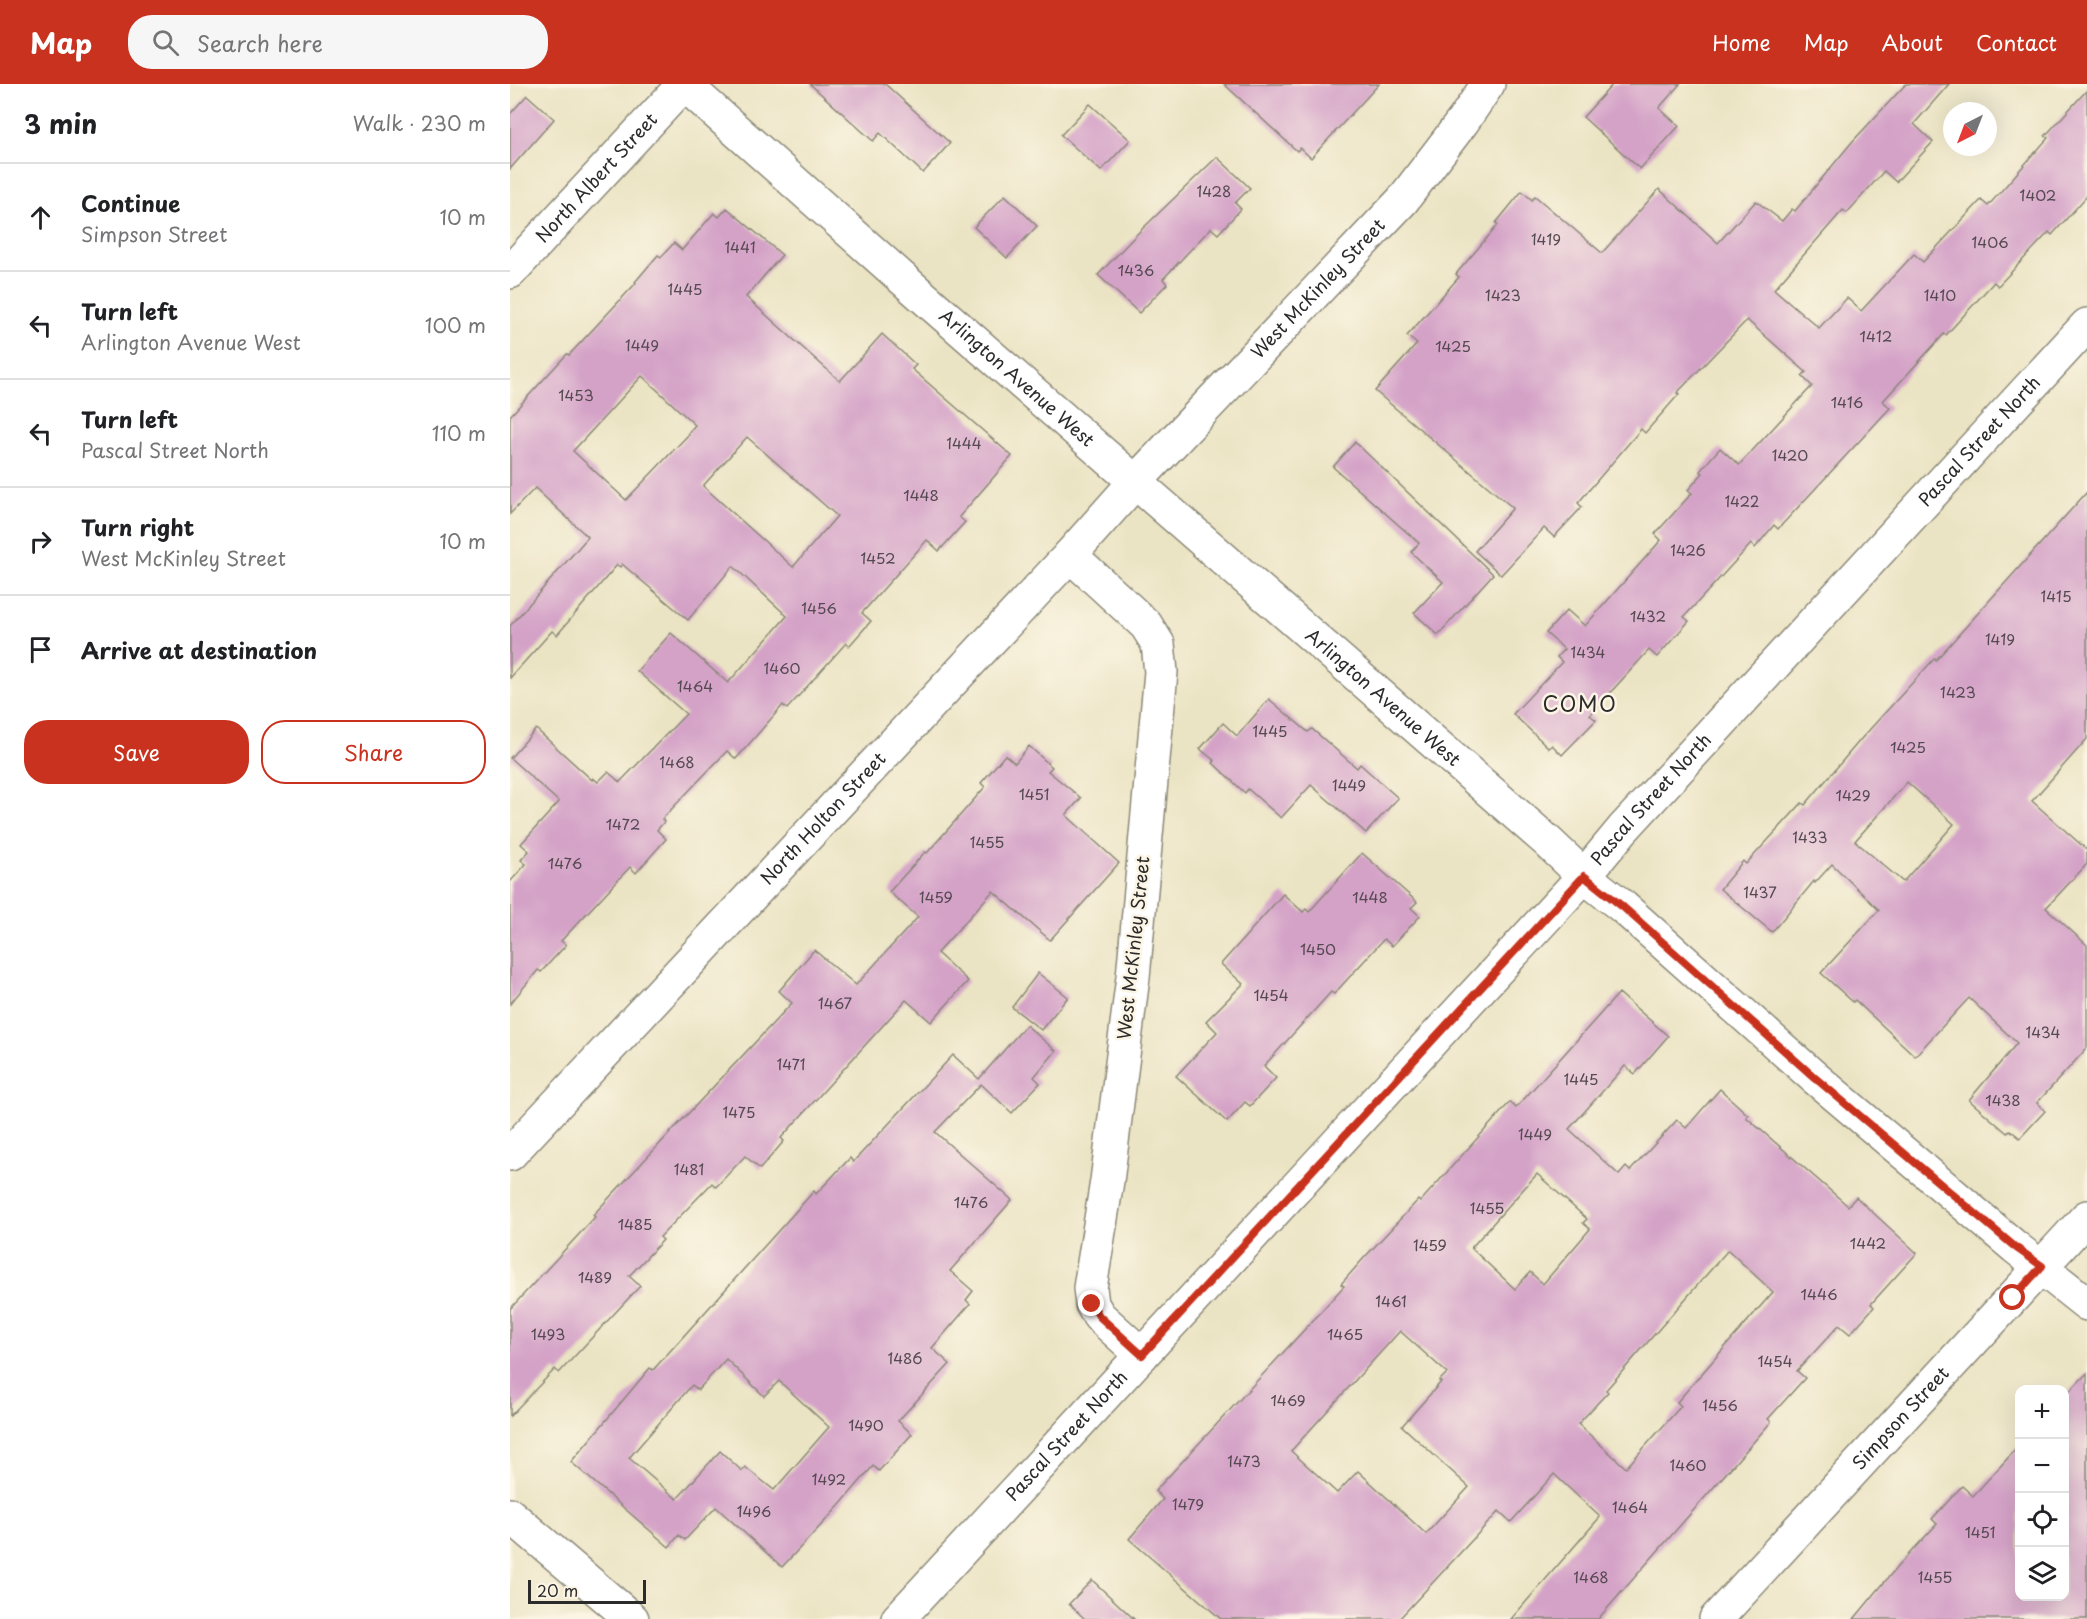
<!DOCTYPE html>
<html lang="en">
<head>
<meta charset="utf-8">
<style>
	:root { --surface:#fff; --page:#f6f6f6; --text:#202124; --muted:#757577; --line:#e0e0e0; --accent:#c8321e }
	body { margin:0; font-family:"Playpen Sans",sans-serif; background:var(--page); color:var(--text) }
	.controls { position:absolute; right:18px; bottom:18px; display:grid; overflow:hidden; border-radius:12px; box-shadow:0 6px 24px #0002 }
	.controls button { width:54px; height:54px; display:grid; place-items:center; padding:0; border:0; border-bottom:2px solid var(--line); background:var(--surface); color:var(--text); font:30px sans-serif }
	.compass { position:absolute; left:1433px; top:18px; width:54px; height:54px; border-radius:50%; background:var(--surface); box-shadow:0 6px 24px #0002; rotate:222deg }
	.scale { position:absolute; left:18px; bottom:15px; width:118px; box-sizing:border-box; padding-left:6px; border:3px solid #2b2b2b; border-top:0; font-size:16px; line-height:21px; white-space:nowrap; color:#2b2b2b; -webkit-text-stroke:4px #fcf5e5; paint-order:stroke }
	.stop { position:absolute; width:18px; height:18px; margin:-14px; border:4px solid #c8321e; border-radius:50%; background:#fff }
	.stop.end { background:#c8321e; border-color:#fff; box-shadow:0 2px 6px #0008 }
	.list { margin:0; padding:0; list-style:none }
	h2 { display:flex; justify-content:space-between; align-items:center; height:78px; margin:0; padding:0 24px; font-size:26px }
	h2 small { font-size:20px; font-weight:400; color:var(--muted) }
	.list li { display:grid; grid-template-columns:39px 1fr auto; gap:18px; align-items:center; box-sizing:border-box; height:108px; padding:0 24px; border-top:2px solid var(--line) }
	.list b { display:block; font-size:22px; white-space:nowrap }
	.list p { margin:0; font-size:20px; white-space:nowrap; color:var(--muted) }
	.list em { font-size:20px; font-style:normal; color:var(--muted) }
	.actions { display:flex; gap:12px; padding:18px 24px }
	.actions a { flex:1; padding:14px 0; border:2px solid var(--accent); border-radius:24px; text-align:center; font-size:21px; color:var(--accent) }
	.actions .main { background:var(--accent); color:#fff }
	.icon { flex:none; width:33px; height:33px; fill:none; stroke:currentColor; stroke-width:2; stroke-linecap:round; stroke-linejoin:round }
	.map { position:relative; flex:none; width:1577px; height:1535px; overflow:hidden }
	header { display:flex; align-items:center; gap:36px; box-sizing:border-box; height:84px; padding:0 30px; background:var(--accent); color:#fff }
	header strong { font-size:28px }
	nav { display:flex; gap:33px; margin-inline-start:auto; font-size:21px }
	.search { width:420px; height:54px; background:var(--page); display:flex; align-items:center; gap:15px; box-sizing:border-box; padding:0 21px; border-radius:24px; color:var(--muted); font-size:22px }
	main { display:flex }
	aside { flex:1; background:var(--surface) }
	.map>svg:first-child { display:block }
	.building { fill:#d4a2c7; fill-rule:evenodd }
	.lines { fill:none; stroke-linecap:round; stroke-linejoin:round }
	.minor-casing { stroke:#8b8878; stroke-width:36 }
	.minor { stroke:#fff; stroke-width:33 }
	.route { stroke:#c8321e; stroke-width:8 }
	.labels { text-anchor:middle; stroke-width:5; stroke-linejoin:round; paint-order:stroke }
	.number-label { font-size:15px; fill:#554952 }
	.street-label { font-size:18px; fill:#2b2b2b; stroke:#fcf5e5 }
	.quarter-label { font-size:21px; letter-spacing:1.5px; fill:#2b2b2b; stroke:#fcf5e5 }
</style>
</head>
<body>
<header>
<strong>Map</strong>
<div class="search"><svg class="icon" aria-label="search" viewBox="0 0 24 24"><circle cx="10" cy="10" r="6"/><path d="M15 15l6 6"/></svg>Search here</div>
<nav><a>Home</a><a>Map</a><a>About</a><a>Contact</a></nav>
</header>
<main>
<aside>
<h2>3 min<small>Walk · 230 m</small></h2>
<ul class="list">
<li><svg class="icon" aria-label="ahead" viewBox="0 0 24 24"><path d="M12 20V5M6 11l6-6 6 6"/></svg><div><b>Continue</b><p>Simpson Street</p></div><em>10 m</em></li>
<li><svg class="icon" aria-label="left" viewBox="0 0 24 24"><path d="M17 20v-9H6M10 6l-5 5 5 5"/></svg><div><b>Turn left</b><p>Arlington Avenue West</p></div><em>100 m</em></li>
<li><svg class="icon" aria-label="left" viewBox="0 0 24 24"><path d="M17 20v-9H6M10 6l-5 5 5 5"/></svg><div><b>Turn left</b><p>Pascal Street North</p></div><em>110 m</em></li>
<li><svg class="icon" aria-label="right" viewBox="0 0 24 24"><path d="M7 20v-9h11M14 6l5 5-5 5"/></svg><div><b>Turn right</b><p>West McKinley Street</p></div><em>10 m</em></li>
<li><svg class="icon" aria-label="arrive" viewBox="0 0 24 24"><path d="M6 21V4h12l-3 4 3 4H6"/></svg><div><b>Arrive at destination</b></div></li>
</ul>
<div class="actions"><a class="main">Save</a><a>Share</a></div>
</aside>
<div class="map">
<svg width="1577" height="1535" viewBox="0 0 1577 1535">
	<rect width="100%" height="100%" fill="#fcf5e5"/>
	<filter id="ink" filterUnits="userSpaceOnUse"><feTurbulence type="fractalNoise" baseFrequency=".0167" numOctaves="2"/><feDisplacementMap in="SourceGraphic" scale="12" xChannelSelector="R" yChannelSelector="G"/><feConvolveMatrix kernelMatrix="1 2 1 2 8 2 1 2 1" color-interpolation-filters="sRGB"/></filter>
	<filter id="wash" filterUnits="userSpaceOnUse"><feTurbulence type="fractalNoise" baseFrequency=".008" numOctaves="4" result="noise"/><feDisplacementMap in="SourceGraphic" scale="24" xChannelSelector="R" yChannelSelector="G"/><feGaussianBlur stdDeviation="1.35" result="paint"/><feColorMatrix in="noise" values="0 0 0 0 0 0 0 0 0 0 0 0 0 0 0 0 0 1.4 0 .05"/><feComposite in="paint" operator="in"/></filter>
	<g filter="url(#wash)">
		<rect width="100%" height="100%" fill="#ebe4c4"/>
		<g id="blocks">
			<g class="building">
				<path d="M300,0H375L440,59L413,89L370,49L363,57Z"/>
				<path d="M714,0H869L801,74L790,64L787,67Z"/>
				<path d="M1103,0H1170L1149,24L1169,42L1130,85L1073,33Z"/>
				<path d="M1396,0H1439L1404,40L1423,58L1386,98L1374,87L1337,129L1333,126L1264,205L1309,244L1337,214L1351,227L1404,170L1413,178L1471,116L1478,122L1538,54L1535,52L1577,6V112L1542,151L1539,148L1488,202L1484,198L1436,251L1434,250L1373,317L1380,324L1268,445L1264,441L1245,464L1241,460L1174,533L1179,537L1147,573L1139,566L1080,631L1086,636L1052,671L1042,661L1039,664L1003,630L1052,578L1047,573L1054,565L1036,549L1057,526L1075,542L1151,456L1145,450L1182,409L1178,406L1193,389L1190,387L1210,364L1229,381L1302,302L1292,292L1296,288L1237,236L1167,309L1169,310L1135,349L1131,345L1068,419L1072,423L1044,453L1034,444L991,491L965,467L1003,424L865,307L907,260L897,252L949,193L946,190L988,141L986,139L1012,107L1022,116L1025,112L1092,169L1149,105L1208,159L1246,117L1272,137L1282,125L1285,127L1342,58Z"/>
				<path d="M17,11L44,35L0,85V30Z"/>
				<path d="M580,20L620,56L591,87L551,51Z"/>
				<path d="M707,73L740,104L725,119L731,125L708,150L701,144L653,195L657,200L629,229L588,191L628,149Z"/>
				<path d="M495,111L527,142L497,174L464,143Z"/>
				<path d="M217,124L272,171L236,213L330,297L372,250L406,281L402,285L502,372L449,433L455,438L429,467L417,456L352,529L361,537L339,562L336,559L277,625L273,621L226,675L217,667L152,735L154,738L147,746L156,755L126,789L120,783L51,857L56,861L31,888L28,886L0,920V798L16,780L11,776L19,767L11,760L49,718L0,674L26,645L82,696L83,694L88,698L98,688L110,698L176,630L127,587L161,549L218,599L277,532L223,482L178,536L112,480L110,483L107,481L47,551L42,547L0,594V542L78,453L25,404L0,430V332L57,270L59,271L126,199L125,198L148,171L151,173L164,159L172,166L204,129L209,133ZM132,292L185,341L178,349L179,350L116,416L63,367ZM237,353L327,432L283,483L193,402Z"/>
				<path d="M845,358L983,490L928,551L904,529L933,498L901,468L909,459L823,383Z"/>
				<path d="M1577,408V655L1522,717L1577,766V780L1536,824L1577,861V964L1527,1019L1535,1027L1510,1054L1500,1046L1497,1049L1459,1016L1507,959L1459,914L1405,972L1345,916L1343,918L1311,889L1369,826L1322,780L1305,799L1304,797L1262,848L1210,805L1233,777L1236,780L1292,719L1295,721L1351,655L1425,574L1426,576ZM1397,698L1444,740L1393,798L1345,757Z"/>
				<path d="M759,615L798,648L802,645L847,684L850,680L888,714L856,749L801,701L771,734L738,705L735,709L703,679L705,677L690,665L713,639L727,652Z"/>
				<path d="M519,662L542,683L538,687L571,714L556,731L609,779L540,856L483,807L427,869L458,897L421,938L396,916L271,1054L274,1057L250,1085L235,1072L206,1103L202,1099L150,1153L153,1156L119,1192L130,1202L49,1289L45,1285L0,1332V1225L85,1133L83,1131L282,919L269,907L304,866L346,901L408,833L379,808L415,768L417,769L475,703L471,699L495,671L505,679Z"/>
				<path d="M852,769L907,818L901,824L910,832L882,862L874,855L824,910L821,908L754,982L766,994L740,1022L735,1018L717,1038L666,992L707,948L696,937L733,900L711,880L773,810L793,828L796,825L799,828Z"/>
				<path d="M528,889L558,913L531,946L502,923Z"/>
				<path d="M1109,909L1158,952L1125,990L1115,982L1059,1045L1109,1091L1116,1083L1120,1087L1167,1036L1176,1044L1210,1005L1238,1031L1236,1033L1338,1122L1346,1113L1407,1169L1361,1220L1364,1223L1340,1250L1329,1241L1287,1287L1295,1294L1258,1335L1261,1338L1088,1535H1001L1090,1433L1044,1390L1001,1438L989,1427L889,1535H711L619,1455L653,1415L645,1407L806,1233L834,1202L831,1200L853,1175L908,1116L910,1118L1000,1018L1006,1024ZM1027,1090L1077,1135L1073,1139L1080,1145L1033,1200L1020,1188L1005,1205L961,1164ZM1218,1166L1263,1208L1167,1318L1171,1322L1116,1384L1068,1340L1098,1308L1096,1306ZM890,1247L937,1289L929,1297L931,1298L892,1342L959,1403L916,1450L848,1387L827,1409L781,1367Z"/>
				<path d="M516,941L546,967L524,993L530,999L502,1029L471,1000L425,1048L502,1116L440,1187L463,1207L456,1216L460,1220L422,1264L440,1280L388,1337L402,1350L369,1387L363,1382L329,1422L272,1483L206,1423L175,1456L169,1451L159,1463L61,1378L140,1284L143,1286L304,1107L306,1110L340,1074L343,1078L443,971L469,995ZM216,1275L254,1312L269,1297L319,1343L264,1406L235,1383L232,1387L210,1367L167,1415L119,1374L182,1301L188,1306Z"/>
				<path d="M1577,1289V1535H1344L1387,1483L1427,1440L1422,1435L1452,1402L1463,1412L1509,1362V1512H1554V1313Z"/>
				<path d="M582,1496L624,1535H575L559,1520Z"/>
			</g>
		</g>
	</g>
	<g filter="url(#ink)">
		<use href="#blocks" fill-opacity="0" stroke="#8b8878" stroke-width="1.5"/>
		<g class="lines">
			<defs>
				<g id="minor">
					<path id="s1" d="M174,0L402,203L1037,757L1074,792L1113,823L1304,993L1505,1163L1577,1220"/>
					<path id="s2" d="M0,188L174,0"/>
					<path d="M560,471L636,541L648,560L651,588L623,893L597,1097L580,1204L582,1220L589,1232L632,1271"/>
					<path id="s3" d="M0,1070L560,471L625,398L892,117L953,37L978,0"/>
					<path d="M0,1431L122,1535"/>
					<path id="s4" d="M388,1535L1074,792L1113,745L1577,241"/>
					<path id="s5" d="M1206,1535L1577,1133"/>
				</g>
			</defs>
			<use href="#minor" class="minor-casing"/>
			<use href="#minor" class="minor"/>
		</g>
	</g>
	<g class="lines" filter="url(#ink)">
		<path class="route" d="M582,1220L589,1232L632,1271L1074,792L1113,823L1304,993L1505,1163L1532,1182L1503,1214"/>
	</g>
	<g class="labels">
		<g class="number-label">
			<text x="704" y="113">1428</text>
			<text x="1528" y="117">1402</text>
			<text x="1036" y="161">1419</text>
			<text x="1480" y="164">1406</text>
			<text x="230" y="169">1441</text>
			<text x="626" y="192">1436</text>
			<text x="175" y="211">1445</text>
			<text x="993" y="217">1423</text>
			<text x="1430" y="217">1410</text>
			<text x="1366" y="258">1412</text>
			<text x="132" y="267">1449</text>
			<text x="943" y="268">1425</text>
			<text x="66" y="317">1453</text>
			<text x="1337" y="324">1416</text>
			<text x="454" y="365">1444</text>
			<text x="1280" y="377">1420</text>
			<text x="411" y="417">1448</text>
			<text x="1232" y="423">1422</text>
			<text x="1178" y="472">1426</text>
			<text x="368" y="480">1452</text>
			<text x="1546" y="518">1415</text>
			<text x="309" y="530">1456</text>
			<text x="1138" y="538">1432</text>
			<text x="1490" y="561">1419</text>
			<text x="1078" y="574">1434</text>
			<text x="272" y="590">1460</text>
			<text x="185" y="608">1464</text>
			<text x="1448" y="614">1423</text>
			<text x="760" y="653">1445</text>
			<text x="1398" y="669">1425</text>
			<text x="167" y="684">1468</text>
			<text x="839" y="707">1449</text>
			<text x="524" y="716">1451</text>
			<text x="1343" y="717">1429</text>
			<text x="113" y="746">1472</text>
			<text x="1300" y="759">1433</text>
			<text x="477" y="764">1455</text>
			<text x="55" y="785">1476</text>
			<text x="1250" y="814">1437</text>
			<text x="426" y="819">1459</text>
			<text x="860" y="819">1448</text>
			<text x="808" y="871">1450</text>
			<text x="761" y="917">1454</text>
			<text x="325" y="925">1467</text>
			<text x="1533" y="954">1434</text>
			<text x="281" y="986">1471</text>
			<text x="1071" y="1001">1445</text>
			<text x="1493" y="1022">1438</text>
			<text x="229" y="1034">1475</text>
			<text x="1025" y="1056">1449</text>
			<text x="179" y="1091">1481</text>
			<text x="461" y="1124">1476</text>
			<text x="977" y="1130">1455</text>
			<text x="125" y="1146">1485</text>
			<text x="1358" y="1165">1442</text>
			<text x="920" y="1167">1459</text>
			<text x="85" y="1199">1489</text>
			<text x="1309" y="1216">1446</text>
			<text x="881" y="1223">1461</text>
			<text x="38" y="1256">1493</text>
			<text x="835" y="1256">1465</text>
			<text x="395" y="1280">1486</text>
			<text x="1265" y="1283">1454</text>
			<text x="778" y="1322">1469</text>
			<text x="1210" y="1327">1456</text>
			<text x="356" y="1347">1490</text>
			<text x="734" y="1383">1473</text>
			<text x="1178" y="1387">1460</text>
			<text x="319" y="1401">1492</text>
			<text x="678" y="1426">1479</text>
			<text x="1120" y="1429">1464</text>
			<text x="244" y="1433">1496</text>
			<text x="1470" y="1454">1451</text>
			<text x="1081" y="1499">1468</text>
			<text x="1425" y="1499">1455</text>
		</g>
		<g class="street-label">
			<text dy="6" stroke="none"><textPath href="#s2" startOffset="128">North Albert Street</textPath></text>
			<text dy="6" stroke="none"><textPath href="#s3" startOffset="1184">West McKinley Street</textPath></text>
			<text dy="6" stroke="none"><textPath href="#s1" startOffset="444">Arlington Avenue West</textPath></text>
			<text dy="6" stroke="none"><textPath href="#s4" startOffset="1599">Pascal Street North</textPath></text>
			<text dy="6" stroke="none"><textPath href="#s1" startOffset="930">Arlington Avenue West</textPath></text>
			<text dy="6" stroke="none"><textPath href="#s4" startOffset="1113">Pascal Street North</textPath></text>
			<text dy="6" stroke="none"><textPath href="#s3" startOffset="459">North Holton Street</textPath></text>
			<text transform="translate(624 864) rotate(-84)" y="6">West McKinley Street</text>
			<text dy="6" stroke="none"><textPath href="#s5" startOffset="273">Simpson Street</textPath></text>
			<text dy="6" stroke="none"><textPath href="#s4" startOffset="249">Pascal Street North</textPath></text>
		</g>
		<g class="quarter-label">
			<text x="1070" y="628">COMO</text>
		</g>
	</g>
</svg>
<div class="controls">
<button>+</button>
<button>−</button>
<button><svg class="icon" aria-label="locate" viewBox="0 0 24 24"><circle cx="12" cy="12" r="6"/><path d="M12 2v4M12 18v4M2 12h4M18 12h4"/></svg></button>
<button><svg class="icon" aria-label="layers" viewBox="0 0 24 24"><path d="M12 4l9 5-9 5-9-5zM3 14l9 5 9-5"/></svg></button>
</div>
<svg class="compass" viewBox="-18 -18 36 36"><path d="M0-13l5 13h-10z" fill="#e53935"/><path d="M0 13l5-13h-10z" fill="#757577"/></svg>
<div class="scale">20 m</div>
<div class="stop" style="left:1503px;top:1214px"></div>
<div class="stop end" style="left:582px;top:1220px"></div>
</div>
</main>
</body>
</html>
